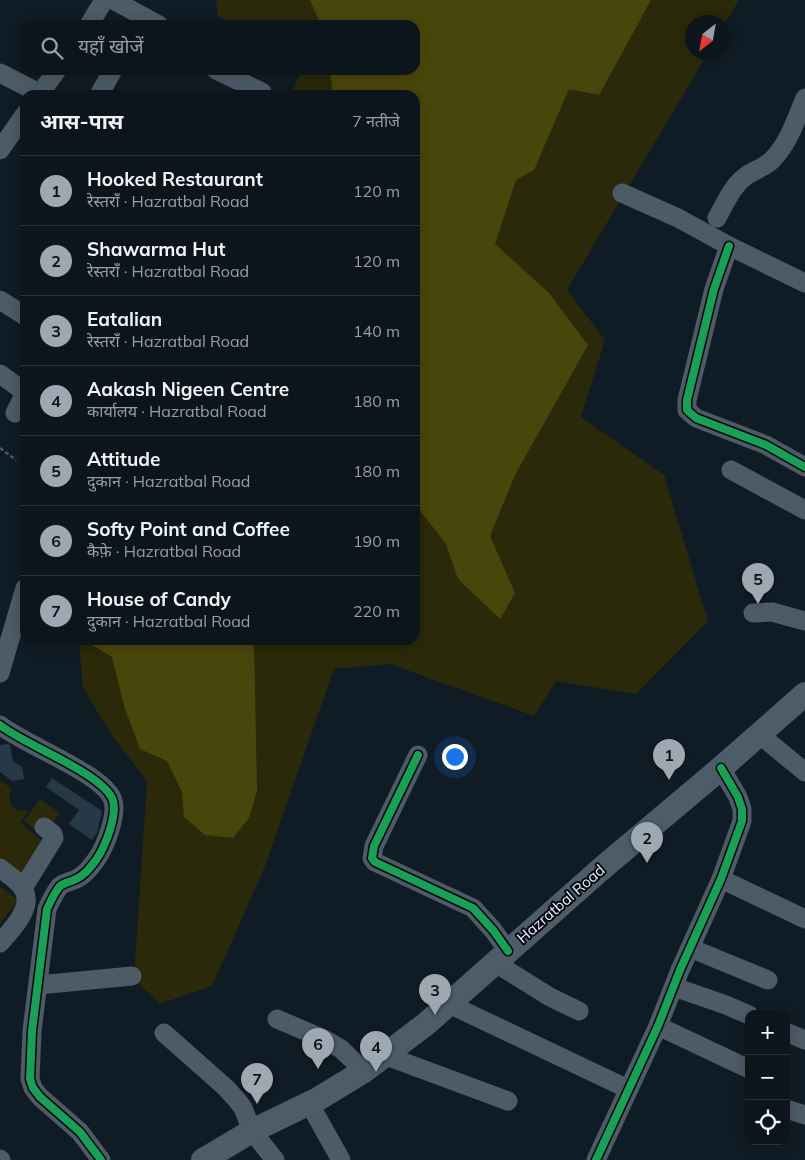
<!DOCTYPE html>
<html lang="hi">
<head>
<meta charset="utf-8">
<style>
	:root { --surface:#0c151c; --page:#1a2229; --text:#f1f3f6; --muted:#9a9fa3; --line:#2c343b; --accent:#9ea8b2 }
	body { margin:0; font-family:Mulish,"Noto Sans Devanagari",sans-serif; background:var(--page); color:var(--text) }
	.controls { position:absolute; right:15px; bottom:15px; display:grid; overflow:hidden; border-radius:10px; box-shadow:0 2px 12px #0003 }
	.controls button { width:45px; height:45px; display:grid; place-items:center; padding:0; border:0; border-bottom:1px solid var(--line); background:var(--surface); color:var(--text); font:25px sans-serif }
	.compass { position:absolute; left:685px; top:15px; width:45px; height:45px; border-radius:50%; background:var(--surface); box-shadow:0 2px 12px #0003; rotate:211deg }
	.you { position:absolute; left:454px; top:756px; width:18px; height:18px; margin:-12px; border:4px solid #fff; border-radius:50%; background:#1a73e8; box-shadow:0 0 0 8px #1a73e833 }
	.badge { display:grid; place-items:center; width:32px; height:32px; border-radius:50%; background:var(--accent); color:#111; font-size:16px; font-weight:700 }
	.pin { position:absolute; translate:-50% -41px; filter:drop-shadow(0 1px 2px #0008) }
	.pin::after { content:''; position:absolute; top:26px; width:18px; height:15px; background:inherit; clip-path:polygon(0 0,100% 0,50% 100%) }
	.list { margin:0; padding:0; list-style:none }
	h2 { display:flex; justify-content:space-between; align-items:center; height:65px; margin:0; padding:0 20px; font-size:21px }
	h2 small { font-size:16px; font-weight:400; color:var(--muted) }
	.list li { display:grid; grid-template-columns:32px 1fr auto; gap:15px; align-items:center; box-sizing:border-box; height:70px; padding:0 20px; border-top:1px solid var(--line) }
	.list b { display:block; font-size:19px; white-space:nowrap }
	.list p { margin:0; font-size:16px; white-space:nowrap; color:var(--muted) }
	.list em { font-size:16px; font-style:normal; color:var(--muted) }
	.icon { flex:none; width:28px; height:28px; fill:none; stroke:currentColor; stroke-width:2; stroke-linecap:round; stroke-linejoin:round }
	.map { position:relative; flex:none; width:805px; height:1160px; overflow:hidden }
	.search { position:absolute; background:var(--surface); box-shadow:0 2px 12px #0003; left:20px; top:20px; width:400px; height:55px; display:flex; align-items:center; gap:12px; box-sizing:border-box; padding:0 18px; border-radius:15px; color:var(--muted); font-size:19px }
	.panel { position:absolute; background:var(--surface); box-shadow:0 2px 12px #0003; left:20px; top:90px; width:400px; height:555px; border-radius:15px }
	.map>svg:first-child { display:block }
	.green { fill:#2a2909 }
	.water { fill:#49460b }
	.building { fill:#263946 }
	.lines { fill:none; stroke-linecap:round; stroke-linejoin:round }
	.path { stroke:#4d5861; stroke-width:2.5; stroke-dasharray:4 2.5; stroke-linecap:butt }
	.minor { stroke:#4d5b67; stroke-width:19 }
	.major { stroke:#4c5d69; stroke-width:24 }
	.cycleway-casing { stroke:#02070e; stroke-width:11 }
	.cycleway { stroke:#1a9f57; stroke-width:8 }
	.labels { text-anchor:middle; stroke-width:4; stroke-linejoin:round; paint-order:stroke }
	.street-label { font-size:15px; fill:#eaf4fe; stroke:#02070e }
</style>
</head>
<body>
<div class="map">
<svg width="805" height="1160" viewBox="0 0 805 1160">
	<rect width="100%" height="100%" fill="#101c25"/>
	<g class="green">
		<path d="M216,0H739L723,27L722,22H692V52L708,53L567,290L605,340L581,417L664,475L708,621L636,694L556,681L534,716L390,664L334,669L265,866L212,986L160,1004L134,979L147,781L113,737L83,688L79,644L72,640H415V95H291L301,70H415V25H233L218,16Z"/>
		<path d="M0,780L12,789C4,803 14,812 28,811L20,822L46,844L24,878L0,861Z"/>
		<path d="M40,799L60,813L43,836L24,821Z"/>
		<path d="M0,886L18,900L0,924Z"/>
	</g>
	<g class="water">
		<path d="M310,0H651L599,95L569,89L534,170L516,180L495,244L549,293L588,345L515,475L490,536L515,593L500,619L458,579L446,544L415,504V95H331L332,86L330,70H415V25H321Z"/>
		<path d="M84,640H254L257,791L249,818L233,838L205,835L184,817L182,792L167,761L140,749L125,709L112,657Z"/>
	</g>
	<g class="building">
		<path d="M8,744L10,745L13,761L22,767L24,779L12,781L0,772V745Z"/>
		<path d="M52,778L102,811L97,833L92,840L69,824L79,810L46,787Z"/>
	</g>
	<g class="lines">
		<path class="path" d="M0,448L16,460"/>
		<g class="minor">
			<path d="M113,0L159,25"/>
			<path d="M89,25L104,0"/>
			<path d="M216,70L262,92"/>
			<path d="M0,73L43,95"/>
			<path d="M39,95L57,70"/>
			<path d="M99,95L113,70"/>
			<path d="M0,150L25,114"/>
			<path d="M622,193L678,218L729,246L805,283"/>
			<path d="M717,218C725,204 732,186 746,176C754,170 764,168 772,160C789,143 796,119 805,98"/>
			<path d="M729,246L714,289L687,400V410L696,418L766,445L805,467"/>
			<path d="M0,300L25,316"/>
			<path d="M0,374L22,390L24,395L15,413"/>
			<path d="M731,470L805,510"/>
			<path d="M753,613L772,612L805,621"/>
			<path d="M0,673L25,588"/>
			<path d="M0,725C25,745 99,772 112,798C119,813 105,847 96,860C90,868 84,876 74,880C69,882 64,883 60,886C54,893 51,901 47,909L32,1031L30,1079L33,1088L40,1097L80,1132L101,1160"/>
			<path d="M759,734L805,772"/>
			<path d="M418,755L374,846L372,858L375,862L473,908L493,930L508,951"/>
			<path d="M0,868C7,874 16,879 21,886C37,905 12,929 0,943"/>
			<path d="M721,879L805,919"/>
			<path d="M23,888L54,838L53,834L44,827"/>
			<path d="M690,948L768,980"/>
			<path d="M494,962L550,997L579,1011"/>
			<path d="M38,985L132,976"/>
			<path d="M674,987L726,1005L749,1015"/>
			<path d="M449,1004L628,1089"/>
			<path d="M277,1019L324,1039L341,1049L364,1071"/>
			<path d="M658,1026L749,1069"/>
			<path d="M786,1032L805,1040"/>
			<path d="M164,1033L225,1087L237,1100L243,1108L252,1131L275,1160"/>
			<path d="M384,1055L508,1101"/>
			<path d="M309,1103L341,1160"/>
			<path d="M786,1109L805,1115"/>
			<path d="M0,1159L1,1160"/>
			<path d="M596,1160L658,1026L680,970L721,879L742,821V809L738,797L721,768"/>
		</g>
		<path class="major" d="M203,1160L252,1131L318,1099L364,1071L426,1024L600,870L721,768L805,694"/>
		<defs>
			<g id="cycleway">
				<path d="M729,246L714,289L687,400V410L696,418L766,445L805,467"/>
				<path d="M0,725C25,745 99,772 112,798C119,813 105,847 96,860C90,868 84,876 74,880C69,882 64,883 60,886C54,893 51,901 47,909L32,1031L30,1079L33,1088L40,1097L80,1132L101,1160"/>
				<path d="M418,755L374,846L372,858L375,862L473,908L493,930L508,951"/>
				<path d="M596,1160L658,1026L680,970L721,879L742,821V809L738,797L721,768"/>
			</g>
		</defs>
		<use href="#cycleway" class="cycleway-casing"/>
		<use href="#cycleway" class="cycleway"/>
	</g>
	<g class="labels">
		<g class="street-label">
			<text transform="translate(561 904) rotate(-41)" y="5">Hazratbal Road</text>
		</g>
	</g>
</svg>
<div class="controls">
<button>+</button>
<button>−</button>
<button><svg class="icon" aria-label="locate" viewBox="0 0 24 24"><circle cx="12" cy="12" r="6"/><path d="M12 2v4M12 18v4M2 12h4M18 12h4"/></svg></button>
</div>
<svg class="compass" viewBox="-18 -18 36 36"><path d="M0-13l5 13h-10z" fill="#e53935"/><path d="M0 13l5-13h-10z" fill="#9a9fa3"/></svg>
<div class="you"></div>
<div class="pin badge" style="left:669px;top:780px">1</div>
<div class="pin badge" style="left:647px;top:863px">2</div>
<div class="pin badge" style="left:435px;top:1015px">3</div>
<div class="pin badge" style="left:376px;top:1072px">4</div>
<div class="pin badge" style="left:758px;top:604px">5</div>
<div class="pin badge" style="left:318px;top:1069px">6</div>
<div class="pin badge" style="left:257px;top:1104px">7</div>
<div class="search"><svg class="icon" aria-label="search" viewBox="0 0 24 24"><circle cx="10" cy="10" r="6"/><path d="M15 15l6 6"/></svg>यहाँ खोजें</div>
<section class="panel">
<h2>आस-पास<small>7 नतीजे</small></h2>
<ul class="list">
<li><span class="badge">1</span><div><b>Hooked Restaurant</b><p>रेस्तराँ · Hazratbal Road</p></div><em>120 m</em></li>
<li><span class="badge">2</span><div><b>Shawarma Hut</b><p>रेस्तराँ · Hazratbal Road</p></div><em>120 m</em></li>
<li><span class="badge">3</span><div><b>Eatalian</b><p>रेस्तराँ · Hazratbal Road</p></div><em>140 m</em></li>
<li><span class="badge">4</span><div><b>Aakash Nigeen Centre</b><p>कार्यालय · Hazratbal Road</p></div><em>180 m</em></li>
<li><span class="badge">5</span><div><b>Attitude</b><p>दुकान · Hazratbal Road</p></div><em>180 m</em></li>
<li><span class="badge">6</span><div><b>Softy Point and Coffee</b><p>कैफ़े · Hazratbal Road</p></div><em>190 m</em></li>
<li><span class="badge">7</span><div><b>House of Candy</b><p>दुकान · Hazratbal Road</p></div><em>220 m</em></li>
</ul>
</section>
</div>
</body>
</html>
